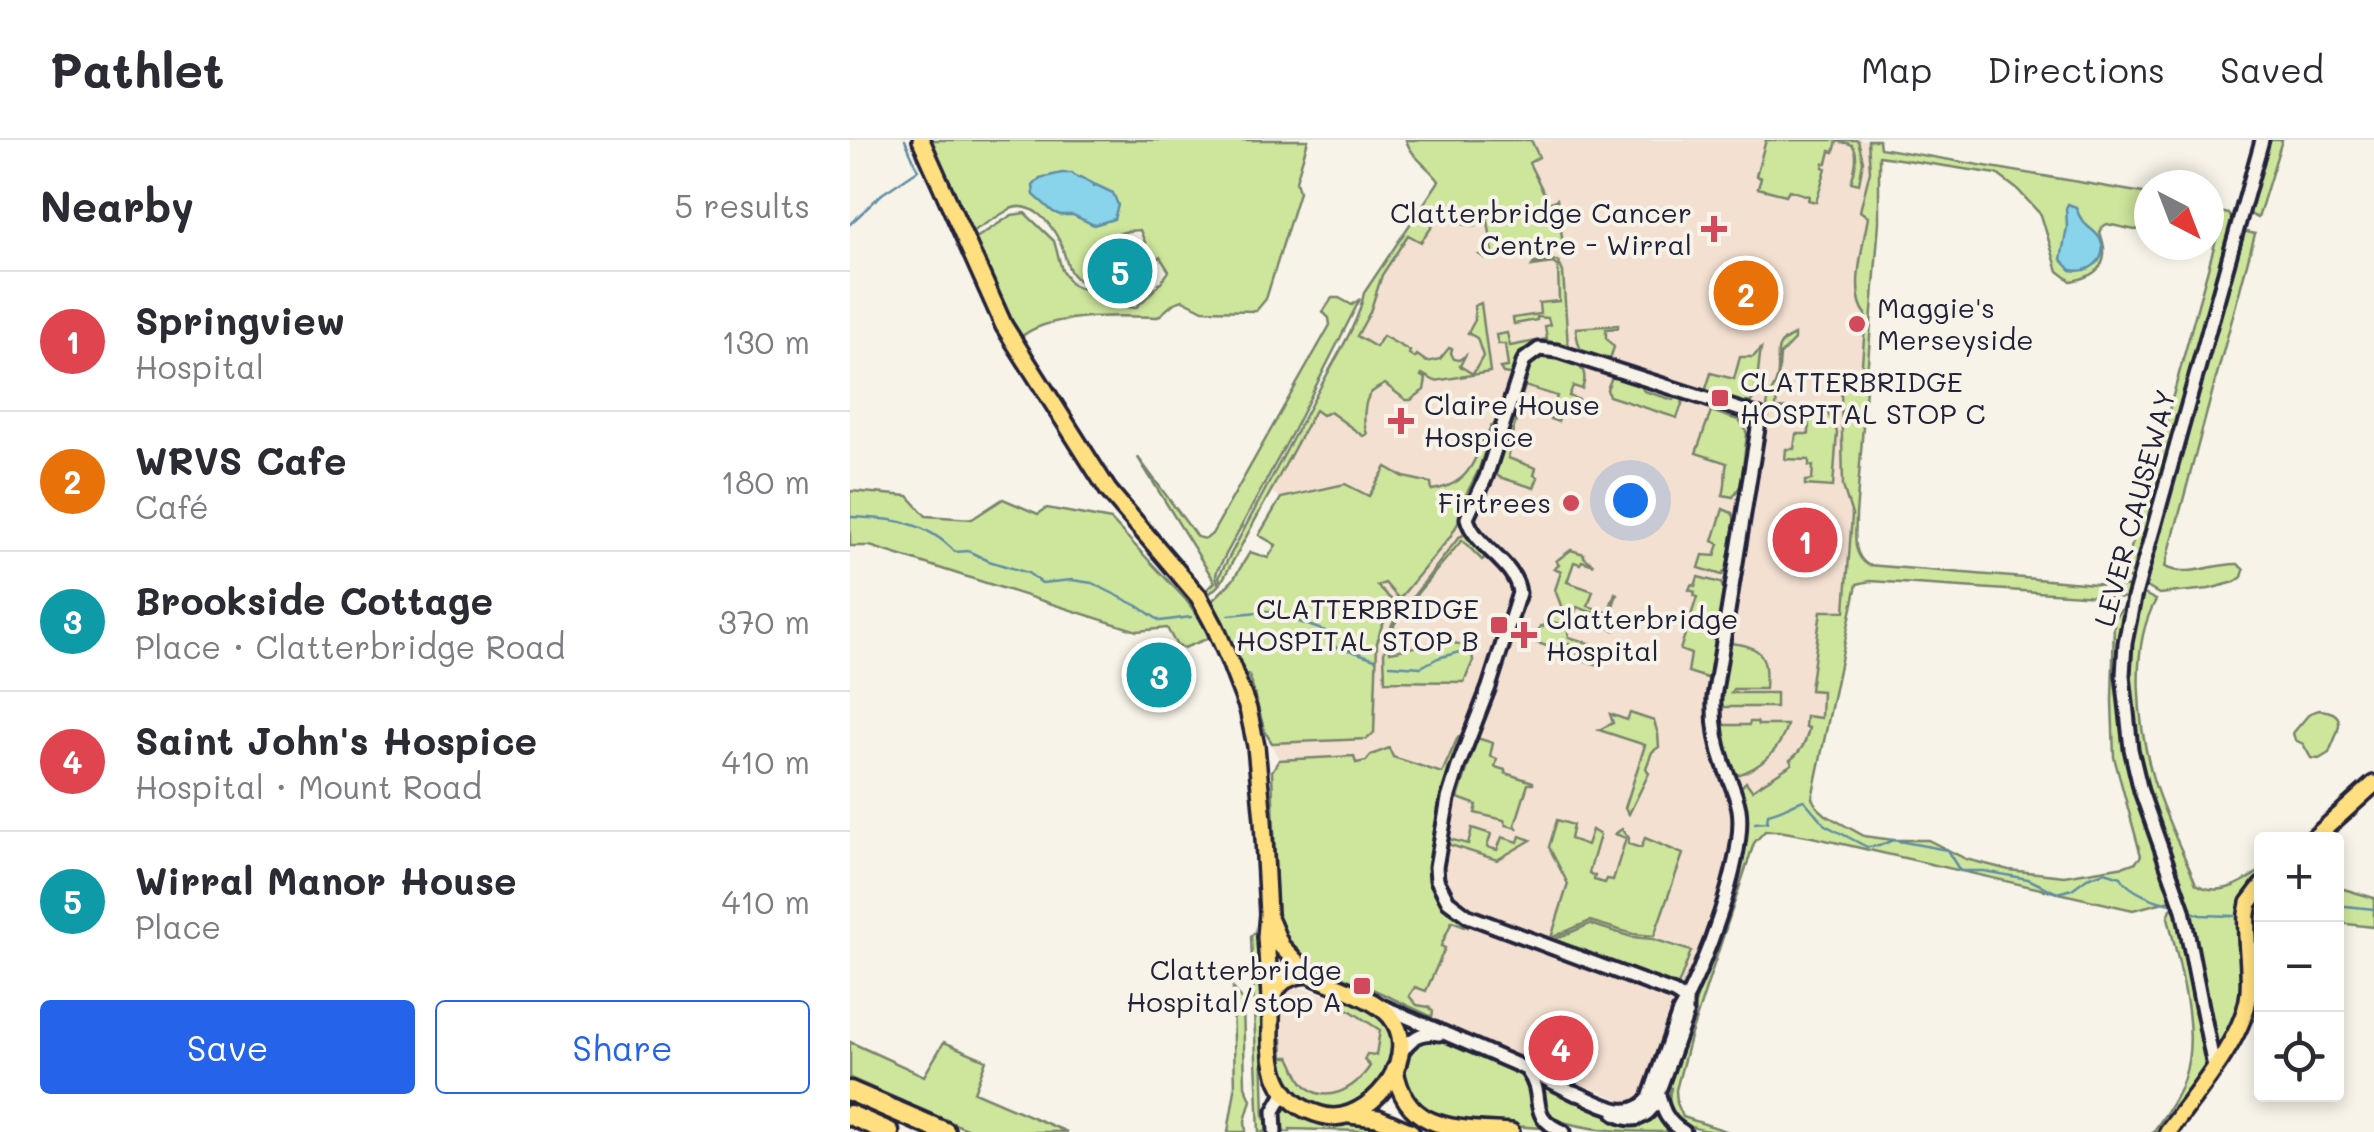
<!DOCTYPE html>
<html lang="en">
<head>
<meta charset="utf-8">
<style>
	:root { --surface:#fff; --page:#f7f7f7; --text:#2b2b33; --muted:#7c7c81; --line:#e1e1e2; --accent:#2563eb }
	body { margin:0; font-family:Mali,sans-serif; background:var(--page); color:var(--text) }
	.controls { position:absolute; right:30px; bottom:30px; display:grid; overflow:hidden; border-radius:10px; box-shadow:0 5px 15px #0003 }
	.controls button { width:90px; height:90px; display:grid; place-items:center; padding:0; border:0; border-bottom:2px solid var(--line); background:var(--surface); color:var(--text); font:50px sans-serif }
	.compass { position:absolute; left:1284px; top:30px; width:90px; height:90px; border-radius:50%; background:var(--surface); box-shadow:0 5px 15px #0003; rotate:138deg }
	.you { position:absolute; left:780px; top:360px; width:35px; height:35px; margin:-25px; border:8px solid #fff; border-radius:50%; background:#1a73e8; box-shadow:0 0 0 15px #1a73e833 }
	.badge { display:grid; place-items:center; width:65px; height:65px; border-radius:50%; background:var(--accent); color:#fff; font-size:32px; font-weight:700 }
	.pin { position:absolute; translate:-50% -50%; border:5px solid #fff; box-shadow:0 2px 10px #0006 }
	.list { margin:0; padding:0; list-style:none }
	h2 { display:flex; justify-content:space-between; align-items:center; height:130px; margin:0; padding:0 40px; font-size:42px }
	h2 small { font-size:32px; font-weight:400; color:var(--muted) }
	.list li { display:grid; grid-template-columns:65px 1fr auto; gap:30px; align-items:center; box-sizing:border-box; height:140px; padding:0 40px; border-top:2px solid var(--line) }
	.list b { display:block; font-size:38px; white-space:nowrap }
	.list p { margin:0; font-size:32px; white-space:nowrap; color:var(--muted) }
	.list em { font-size:32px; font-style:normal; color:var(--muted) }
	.actions { display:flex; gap:20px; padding:30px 40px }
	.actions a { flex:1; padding:22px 0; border:2px solid var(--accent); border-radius:10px; text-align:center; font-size:35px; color:var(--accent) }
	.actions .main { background:var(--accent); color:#fff }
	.icon { flex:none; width:55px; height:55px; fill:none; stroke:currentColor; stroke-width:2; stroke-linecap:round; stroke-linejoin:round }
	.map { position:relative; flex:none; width:1524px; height:992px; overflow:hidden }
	header { display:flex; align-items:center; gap:60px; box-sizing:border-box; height:140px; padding:0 50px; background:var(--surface); border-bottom:2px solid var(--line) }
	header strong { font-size:48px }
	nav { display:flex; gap:55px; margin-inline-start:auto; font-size:35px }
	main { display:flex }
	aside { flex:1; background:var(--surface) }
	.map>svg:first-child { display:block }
	.built { fill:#f3e0d1 }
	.green { fill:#cee69c; stroke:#78846c; stroke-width:2.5 }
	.water { fill:#89d4ea; stroke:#608da4; stroke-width:2.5 }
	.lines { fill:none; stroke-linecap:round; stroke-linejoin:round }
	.stream { stroke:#608da4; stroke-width:2.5 }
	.minor-casing { stroke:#22223b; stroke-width:19 }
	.major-casing { stroke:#22223b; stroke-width:22 }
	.highway-casing { stroke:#22223b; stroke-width:25 }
	.minor { stroke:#f7f3e8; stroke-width:11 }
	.major { stroke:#ffdf80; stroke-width:15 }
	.highway { stroke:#ffdf80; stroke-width:18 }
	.poi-dot { fill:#d1495b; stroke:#f7f3e8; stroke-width:4 }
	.labels { text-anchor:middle; stroke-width:8; stroke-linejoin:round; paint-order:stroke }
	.poi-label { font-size:28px; fill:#22223b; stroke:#f7f3e8; text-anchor:end }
	.street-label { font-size:28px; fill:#22223b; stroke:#f7f3e8 }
</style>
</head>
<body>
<header>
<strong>Pathlet</strong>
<nav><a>Map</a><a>Directions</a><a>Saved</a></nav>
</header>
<main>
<aside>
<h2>Nearby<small>5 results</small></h2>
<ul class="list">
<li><span class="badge" style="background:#e0444e">1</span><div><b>Springview</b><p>Hospital</p></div><em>130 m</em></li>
<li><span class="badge" style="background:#e8710a">2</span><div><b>WRVS Cafe</b><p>Café</p></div><em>180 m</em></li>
<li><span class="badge" style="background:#0f9aa8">3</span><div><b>Brookside Cottage</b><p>Place · Clatterbridge Road</p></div><em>370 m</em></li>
<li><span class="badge" style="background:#e0444e">4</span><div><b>Saint John's Hospice</b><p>Hospital · Mount Road</p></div><em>410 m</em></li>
<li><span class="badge" style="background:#0f9aa8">5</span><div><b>Wirral Manor House</b><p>Place</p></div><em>410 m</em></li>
</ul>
<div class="actions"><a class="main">Save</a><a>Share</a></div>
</aside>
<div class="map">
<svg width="1524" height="992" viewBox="0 0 1524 992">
	<rect width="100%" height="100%" fill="#f7f3e8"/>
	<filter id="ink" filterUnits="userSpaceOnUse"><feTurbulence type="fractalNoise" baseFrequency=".01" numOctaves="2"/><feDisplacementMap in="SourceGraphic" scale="20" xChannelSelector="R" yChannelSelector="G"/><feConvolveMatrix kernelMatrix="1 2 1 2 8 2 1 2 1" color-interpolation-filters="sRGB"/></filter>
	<g filter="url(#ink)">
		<g class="built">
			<path d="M625,0H1018L1020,4V31L1010,70L1018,77L1010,131L1016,174L1010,248H992L993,346L1002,375L995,472L972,471L961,550H972L971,578L894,720L841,874L822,869L794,957L780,964L670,919L518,847V844L511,841L509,844L432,625L415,592L404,551L389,508L361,462L383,440L400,412L418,419L426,406L409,395L430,358L420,351L520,172L523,159L539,123Z"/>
			<path d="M448,847L475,855L530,889L526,916L517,914L515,917L514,920L521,926L507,943L498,949L481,955L471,954L461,950L452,942L440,917L432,918V867L434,857L440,850Z"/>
		</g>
		<g class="green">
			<path d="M76,0H458L446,41L449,52L416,159L406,171L353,170L333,160L324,163L308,177C271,176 199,172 170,198L152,166L123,100L162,75L175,73L204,101L212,130L221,144L230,148L258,154L278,167L285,168C293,162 314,140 319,131L310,117L300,122L302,127L290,133L294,142L291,144C294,151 291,155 286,161H281L268,151L282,144L276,128L299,116L295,108L279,115L277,111L292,104L293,106L296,105L290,90L278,91L260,96L268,115L265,116L256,95L253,96L261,116L253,120L257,130L248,132L238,143C215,140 218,117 209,100C200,82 181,60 160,69L120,93Z"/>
			<path d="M556,0H681L689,17L679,23L699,63L707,59L713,105L674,110L673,106L650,110V117L635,118L630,115L643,113L637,75L626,76V85C613,87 601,78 587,80L571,102L558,95L532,135L520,172L507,196L526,207L533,196L560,211L559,214L565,218L567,215L577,222L590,219L599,208L602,209L601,213L604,219L609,220L615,216L610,226L623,234L633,216L627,198L618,193L625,180L624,166L631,163L640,232L585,241L572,234L571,236L576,239L574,250L561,260H556L535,244C530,247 525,249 521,253C513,262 513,284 517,294L513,296L480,272L472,275L465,270L371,443L369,436C404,372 438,308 472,244C487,215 508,185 514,153L589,41C579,27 561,17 556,0Z"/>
			<path d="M916,0H1008L1013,21L1009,44L1001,42C1004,34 1010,12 1002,5C998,2 992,3 987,1L984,12L980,11L977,23H974L973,27L976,28L966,62L958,60L959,56L939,50L936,55L908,48L911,38L906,36Z"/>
			<path d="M1018,0H1029L1030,8L1299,54V87L1285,90L1257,84L1252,87L1250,93C1261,121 1250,136 1221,141L1208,131L1191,75L1168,50L1147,34L1029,16V82L1006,375C1006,393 1001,414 1018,425L1280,447L1278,458L1020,441L1007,444L962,658L967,667L976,675L1014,696L1043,700H1078L1116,719L1159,730L1214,736L1275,726L1286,722L1291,716L1264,617L1262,561L1264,482L1266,475L1273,468L1276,470L1273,571L1325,759L1283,770L962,697L929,691H915L904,703L840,897L826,950L827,963L833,977L879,992C851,992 810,986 821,948L818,944L887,738L895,694L890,648L896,642L902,650L942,624L940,620C952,611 956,602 959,588L955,587L956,576L971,578L972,551L960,550L971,471H995L1002,375L993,346L991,247L1010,248L1016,174C999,155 1014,102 1018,77L1010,71L1020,31Z"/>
			<path d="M1418,0H1432L1408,78L1400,74L1398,69Z"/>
			<path d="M1359,69L1379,74L1382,79V88L1283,439L1273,437L1370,85L1367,81L1359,80Z"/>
			<path d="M1393,91L1405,94L1315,427C1338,438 1364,423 1388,424L1394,430L1392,437L1385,442L1359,449L1309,454L1295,446Z"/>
			<path d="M708,121L713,132L718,207C689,201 676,209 660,234L653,233L650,228L658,227L655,204H648L646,195L657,193L660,206L697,199L695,186L700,185L698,178L687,177V180L664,184L663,178L690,174L689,163L709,161L708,127L703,123L682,126L684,123Z"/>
			<path d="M482,158H489L502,165L510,159L442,293L367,431L366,436L369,445L356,457L353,453L365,442L287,316L347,397L356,399L362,394L480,185L479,178L473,172Z"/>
			<path d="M768,185V188L756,189V198L764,207L759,222C734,216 728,216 726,188Z"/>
			<path d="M944,195V200L930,215L926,268L977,271L987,292L983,347L955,345V341L962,340L963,326H959V320L935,319L936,309H944L946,294H959V281L942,280V270H939V272L917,271C917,252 924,253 927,239C932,219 918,207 944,195Z"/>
			<path d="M911,209C908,223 908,253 901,262L892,263L874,258V255L869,253L868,256L855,252L861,233L884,239L890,217H903Z"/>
			<path d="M691,216C703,216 727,220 733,231C736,237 734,243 732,249L723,246L719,256L729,260L724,270L714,266L708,282L700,279L707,256L675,246L669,265C666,247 675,223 691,216Z"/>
			<path d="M762,237L791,246L794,251L823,260L828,257L834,259L827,278L759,256L757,249Z"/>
			<path d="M861,271L888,280L894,286L897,294L891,345L883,357L873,355C877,344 874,334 877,323L846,313Z"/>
			<path d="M667,278L660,300L663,302L658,318L686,328L684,335L688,337L684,348L649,337L644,331L661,279Z"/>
			<path d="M641,286H643L629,329L610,367L611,374L607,385L600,397L549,459L535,443L527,446L545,463L531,488L527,503L524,593L517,599L422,603L415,592L399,535L390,533L371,481L361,462L383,440L400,412L418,418L426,405L409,395L431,358L495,344L519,356L536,327L554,337L581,343L582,350C618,345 624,323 635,294L638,293Z"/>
			<path d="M0,351L58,356L76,376L122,379L153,359L188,374L197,368L261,380L336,460L352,482L359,498L334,508L327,506L317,488L287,491L20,406H0Z"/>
			<path d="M873,369L882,373L885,379L877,428L872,435L849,428L853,415L865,416L869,404L863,401Z"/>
			<path d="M616,394L637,416L632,420L612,400L550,474C543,486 537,498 540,512C565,508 601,493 622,511L623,521L614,542L535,541L534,513L542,484L609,397Z"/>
			<path d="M721,410L734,414V417L744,425L732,421L730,424L724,422L717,442L743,451L738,466L758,473L765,453L767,454L761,472L768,475L764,490L757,487L759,478L727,467L722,481L717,485L695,481L710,471L712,468L705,450L711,432L704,429L709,425L706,421Z"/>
			<path d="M848,437L871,443L875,452L861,534L857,538L838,532L841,514L830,510L847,457L844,456L845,452L839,450L841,445L845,446Z"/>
			<path d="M1292,453L1306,460C1279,507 1288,584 1302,635C1312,672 1332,709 1346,744C1370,758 1391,743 1412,730C1411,743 1393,759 1389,777C1384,798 1395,823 1393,845C1387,902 1344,948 1312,992H1303C1315,975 1328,958 1334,938C1350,890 1329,826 1318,777L1321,769L1328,768L1329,771L1345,874L1359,872L1337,769L1297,662L1289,633L1281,588L1277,512L1283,478Z"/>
			<path d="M694,484L717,488L719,497L757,509L752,526L727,518L729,507L709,501L705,509L685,502L690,486L693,487Z"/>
			<path d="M880,503C914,506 917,517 915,549H883L881,553H926V567H873L871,560Z"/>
			<path d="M1469,570C1503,572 1485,595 1479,613L1469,619L1461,618L1453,604L1445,600L1443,593L1460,573Z"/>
			<path d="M780,573L804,581L808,594L809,607L802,612L796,628L799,633L779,674L775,668L795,605L749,590L763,583L760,574L777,580Z"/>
			<path d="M900,582H907L908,585H937C931,609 911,628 887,635C874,625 873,601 873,585H899Z"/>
			<path d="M608,597L612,598C600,636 567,725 588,760C595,772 607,778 619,784L618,787L602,781L591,806L595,808L576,851L565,847L559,856L567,865L579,867L583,871L582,877L518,847V844L511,841L509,844C475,829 434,817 427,776L422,631L429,620L504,616L506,623L516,621L521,615L539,608L543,617L592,633Z"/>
			<path d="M627,598L643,603L640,616L647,619L645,627L655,630V633L683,642V644H678L665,685L667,688L656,685L654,680L625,673L627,665L608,658Z"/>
			<path d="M707,680L723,685L720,699L737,705L742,690L750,695L739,733L745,736L744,740L755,743L757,739L763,740L776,698L765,694L772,689L779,698L778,704L791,708L795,698L833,714L804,796L783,794L740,781L701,798L718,744L699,707Z"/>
			<path d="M622,688L641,694L637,707L647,710L652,697L668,702L670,696L681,700L647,720L597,704L599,699L618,704Z"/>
			<path d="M1487,747L1524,758V787L1487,783Z"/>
			<path d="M740,784L782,797L803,799L841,811L828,846L703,800Z"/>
			<path d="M404,793L409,795L414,978L420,984V992H409L401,796Z"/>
			<path d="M383,848L393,861L395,946L401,960L395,981L396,992H378L385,950Z"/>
			<path d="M496,858C595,885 519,992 461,964C450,958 439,951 433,939C428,928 428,912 427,900L432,899L433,917H440C444,924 447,933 451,940C471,969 506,949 520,926L514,920L517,914L526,915L530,890L487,862Z"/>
			<path d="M585,897L672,933C685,950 681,971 695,988L619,984L575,975C555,945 545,935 565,901Z"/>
			<path d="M0,902L74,936L94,902L136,920L124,952L217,992H123L0,938Z"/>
			<path d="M691,943L776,982L808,970L825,992C782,992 734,992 696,976Z"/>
			<path d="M434,966H440L486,984L524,982L550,992L440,989V992H431L430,975Z"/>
		</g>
		<g class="water">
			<path d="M212,33H222L228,38L230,37L244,44V46L246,45L263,53L268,65L264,79L244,85L223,75H210L203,72L184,55L183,46L190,38Z"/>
			<path d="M1218,64L1226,67C1232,89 1246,88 1251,101C1258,121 1238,134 1221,130L1211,119L1217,87L1216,68Z"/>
		</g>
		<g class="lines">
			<g class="stream">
				<path d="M0,84L32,54L68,30L55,0"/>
				<path d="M0,377C42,379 75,380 105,412L118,411L139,421L178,433L192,443L222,440L242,443L288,466L310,481L341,477"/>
				<path d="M379,475L418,471L475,491L480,496L485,507L493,508L525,519"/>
				<path d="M540,525L571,527L588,518L609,512"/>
				<path d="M905,683L917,682L918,674C932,671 941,664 954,660L975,685L1017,707L1029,706L1043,700L1097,710L1110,731H1134L1178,739L1207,753L1222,749L1237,738L1255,732L1271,737C1278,751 1308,763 1324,764"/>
				<path d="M1486,765L1524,769"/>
				<path d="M1339,771L1350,775L1384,776"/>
				<path d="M1411,776L1412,775"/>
			</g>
			<defs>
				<g id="minor">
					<path d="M534,867L670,926L726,954"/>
					<path d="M551,913C561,898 571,891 589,894"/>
					<path d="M1364,927L1333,770L1291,651L1281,609L1273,535L1275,503L1284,458L1412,0"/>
					<path d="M678,932C697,957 675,976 714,992"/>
					<path d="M724,952C749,962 779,984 799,958L829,872C854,830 896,716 889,669C886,653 879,639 874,625C866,603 863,581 864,557L910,276L707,211L689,209L674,220L636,337L617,378C624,407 666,422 669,453L639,547L608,627L598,659L586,727L587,740L598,761L618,776L824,853L836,861"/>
					<path d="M809,955C813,972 818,983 834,992"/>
					<path d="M765,974C780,982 792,981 803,967L836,876V861"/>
					<path d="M425,992L424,971L435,952"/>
				</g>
				<g id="major">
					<path d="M71,0L154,186L258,350L349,457L365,487L380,522L398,569L406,606L413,680L418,774L416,797L421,872"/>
					<path d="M1462,700L1524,644"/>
					<path d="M419,778L431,806L458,834"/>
					<path d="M458,834C481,845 524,857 540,876C572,913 527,975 484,977C474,977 464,973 455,969C424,953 420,920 421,889C421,874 420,857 430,845C437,837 447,835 458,834Z"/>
					<path d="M545,929C555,992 604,988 661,992"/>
					<path d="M499,975L528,978L561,992"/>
					<path d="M1318,992C1344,956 1396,896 1399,852C1401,826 1395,800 1397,774L1399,763L1412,746"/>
				</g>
				<g id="highway">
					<path d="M0,951L95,992"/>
					<path d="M0,975L39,992"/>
				</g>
			</defs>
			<use href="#minor" class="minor-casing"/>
			<use href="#major" class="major-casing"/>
			<use href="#highway" class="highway-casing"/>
			<use href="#minor" class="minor"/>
			<use href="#major" class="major"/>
			<use href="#highway" class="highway"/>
		</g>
	</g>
	<g class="poi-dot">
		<path d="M859 74h10v10h10v10h-10v10h-10v-10h-10v-10h10z"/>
		<circle cx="1007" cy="184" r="10"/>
		<rect x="860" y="248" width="20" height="20" rx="5"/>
		<path d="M546 266h10v10h10v10h-10v10h-10v-10h-10v-10h10z"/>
		<circle cx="721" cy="363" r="10"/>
		<rect x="639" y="475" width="20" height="20" rx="5"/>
		<path d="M669 480h10v10h10v10h-10v10h-10v-10h-10v-10h10z"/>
		<rect x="502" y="836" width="20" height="20" rx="5"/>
	</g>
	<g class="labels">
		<g class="poi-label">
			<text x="842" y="83">Clatterbridge Cancer<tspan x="842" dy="32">Centre - Wirral</tspan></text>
			<text x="1027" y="178" text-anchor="start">Maggie's<tspan x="1027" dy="32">Merseyside</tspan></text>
			<text x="890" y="252" text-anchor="start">CLATTERBRIDGE<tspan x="890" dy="32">HOSPITAL STOP C</tspan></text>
			<text x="574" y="275" text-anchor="start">Claire House<tspan x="574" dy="32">Hospice</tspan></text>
			<text x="701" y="373">Firtrees</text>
			<text x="629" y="479">CLATTERBRIDGE<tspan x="629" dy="32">HOSPITAL STOP B</tspan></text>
			<text x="696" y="489" text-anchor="start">Clatterbridge<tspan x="696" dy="32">Hospital</tspan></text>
			<text x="492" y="840">Clatterbridge<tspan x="492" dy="32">Hospital/stop A</tspan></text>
		</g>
		<g class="street-label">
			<text transform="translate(1285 368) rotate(-75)" y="10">LEVER CAUSEWAY</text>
		</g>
	</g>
</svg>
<div class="controls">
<button>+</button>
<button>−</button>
<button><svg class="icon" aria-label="locate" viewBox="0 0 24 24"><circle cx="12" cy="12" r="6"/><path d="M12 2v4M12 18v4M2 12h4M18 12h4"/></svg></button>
</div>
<svg class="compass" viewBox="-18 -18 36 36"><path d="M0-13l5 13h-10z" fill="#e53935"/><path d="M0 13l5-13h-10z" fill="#7c7c81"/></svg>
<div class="you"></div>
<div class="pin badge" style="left:955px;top:400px;background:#e0444e">1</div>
<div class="pin badge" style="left:896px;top:153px;background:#e8710a">2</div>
<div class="pin badge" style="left:309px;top:535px;background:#0f9aa8">3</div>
<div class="pin badge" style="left:711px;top:908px;background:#e0444e">4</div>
<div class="pin badge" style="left:270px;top:131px;background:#0f9aa8">5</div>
</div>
</main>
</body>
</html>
